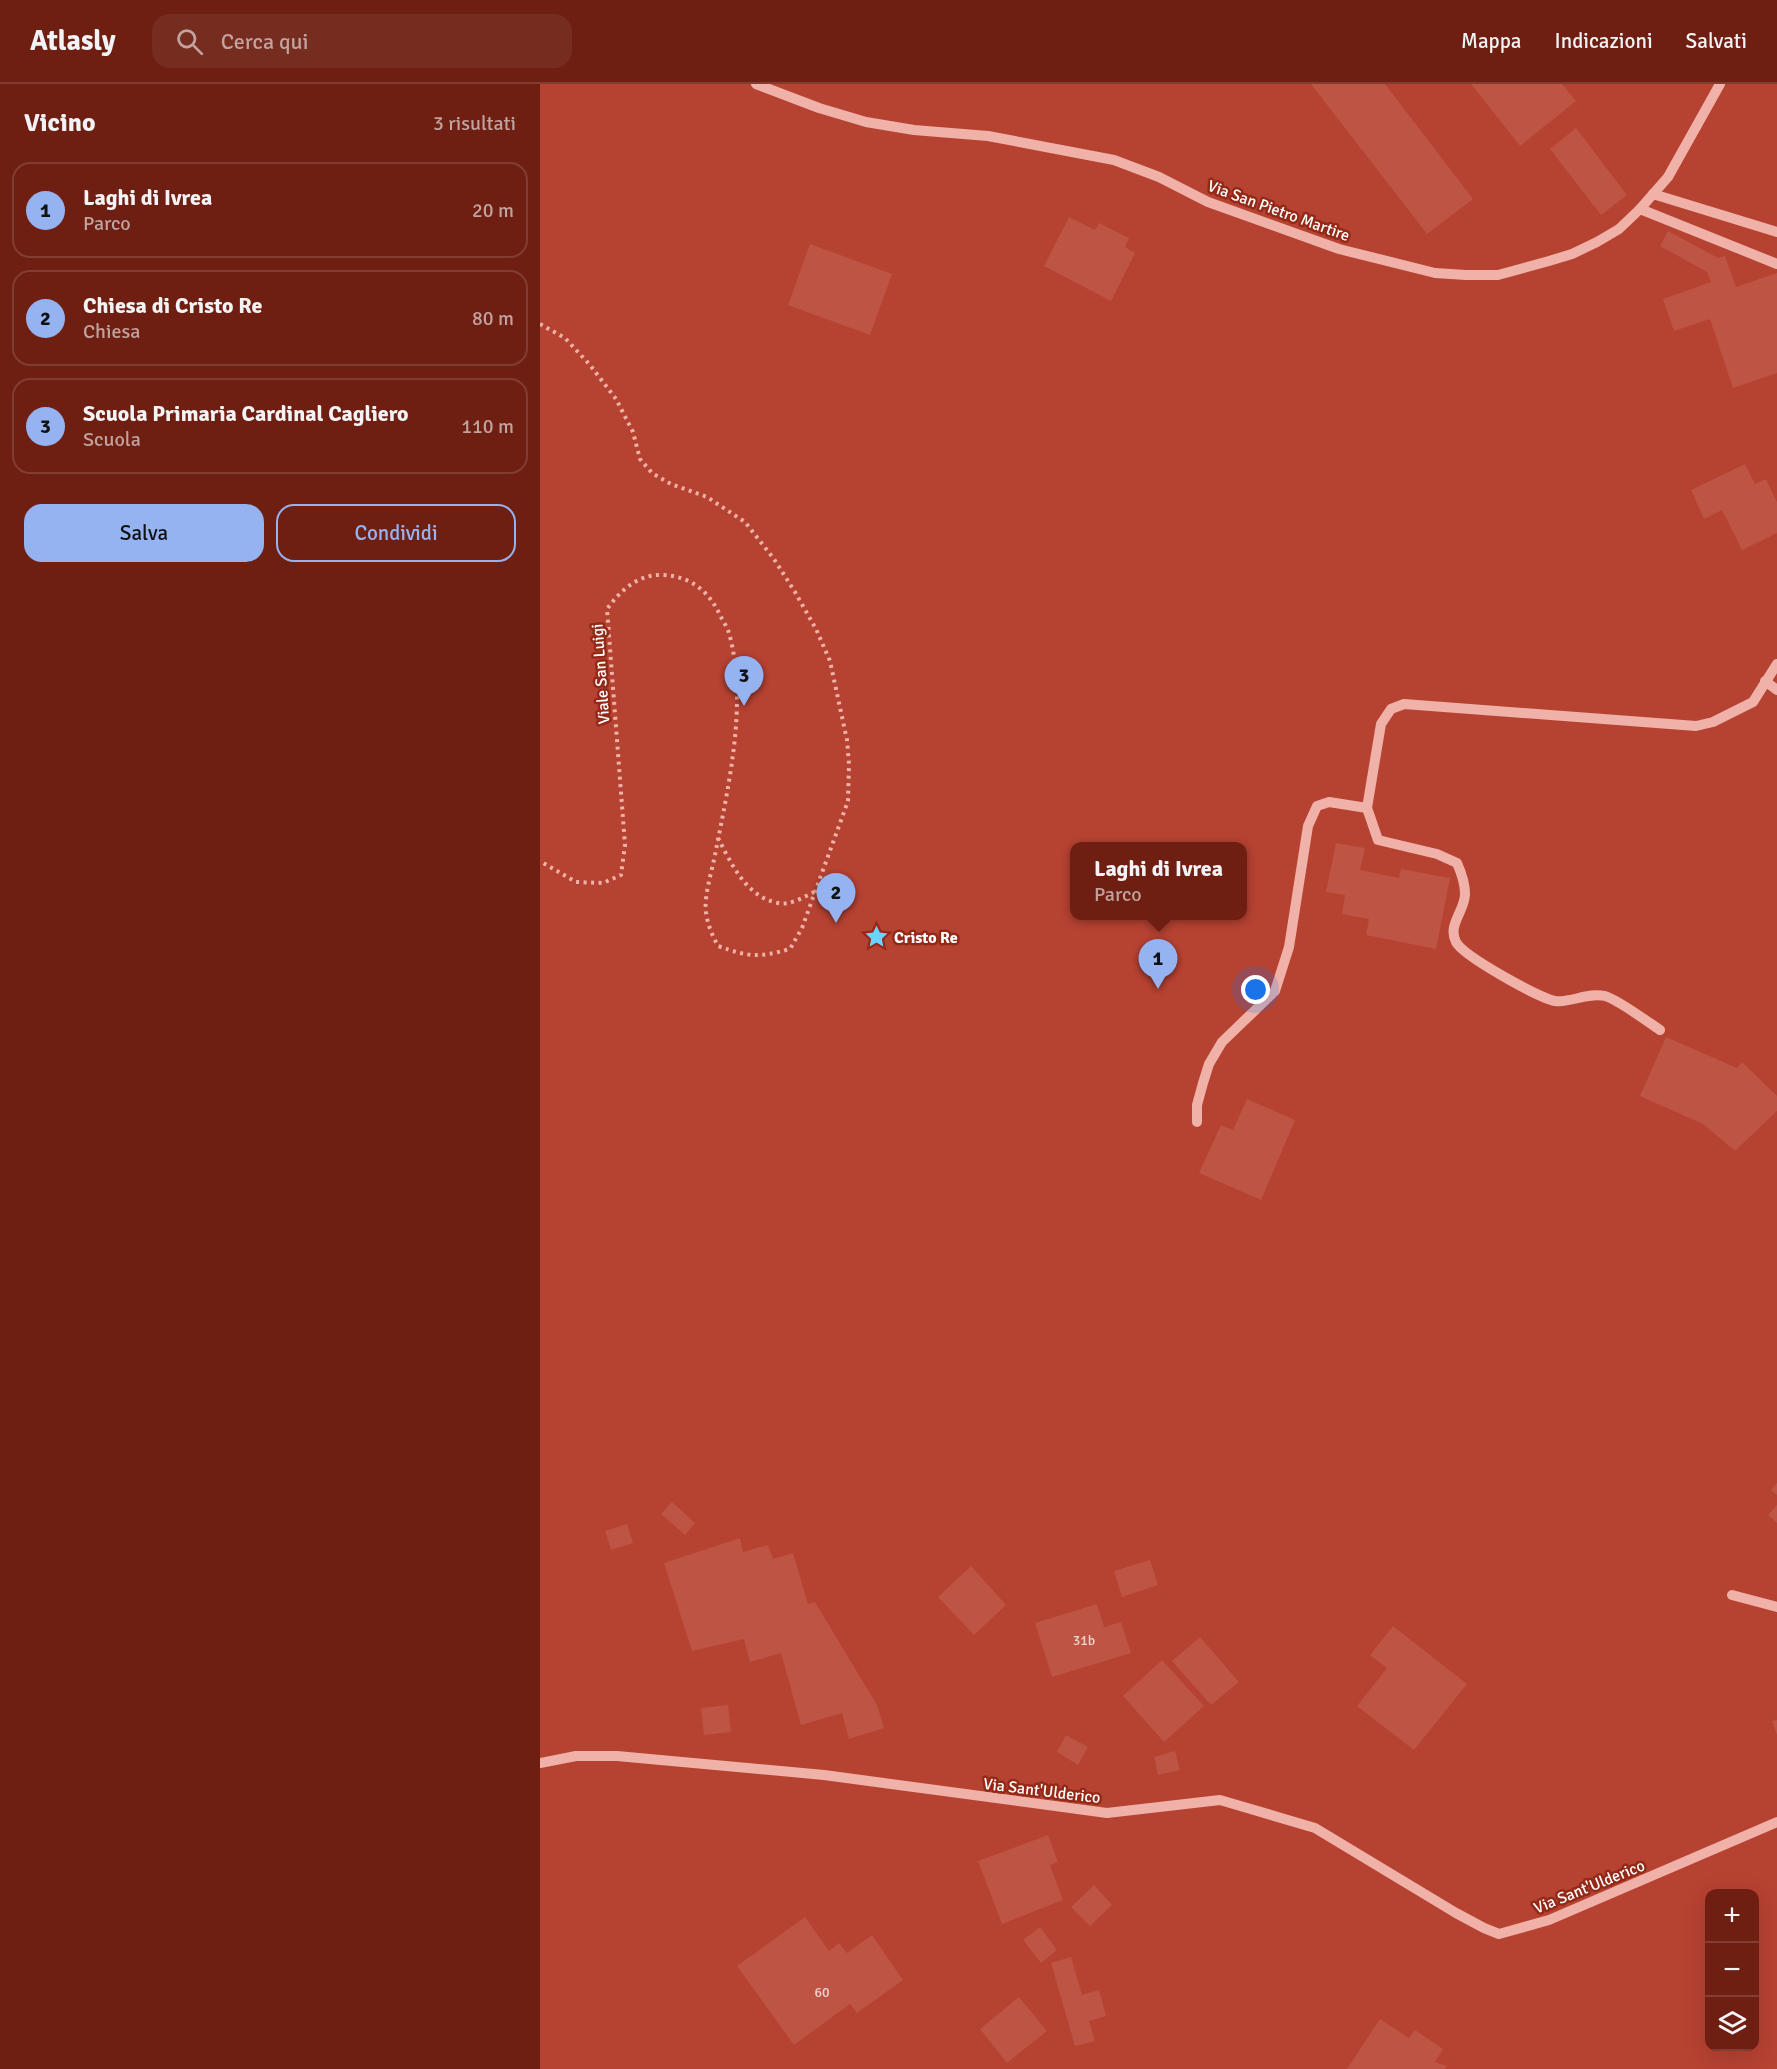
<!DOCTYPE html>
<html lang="it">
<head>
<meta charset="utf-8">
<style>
	:root { --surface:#6f1f12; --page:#772c20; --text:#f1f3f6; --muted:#c0a29f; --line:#813d32; --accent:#95b2f1 }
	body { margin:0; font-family:Signika,sans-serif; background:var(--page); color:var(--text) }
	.controls { position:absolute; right:18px; bottom:18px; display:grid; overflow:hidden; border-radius:12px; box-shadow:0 6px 24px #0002 }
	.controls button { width:54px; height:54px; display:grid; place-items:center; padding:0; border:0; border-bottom:2px solid var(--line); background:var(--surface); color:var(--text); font:30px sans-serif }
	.you { position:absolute; left:716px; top:906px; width:21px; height:21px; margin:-15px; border:4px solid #fff; border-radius:50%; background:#1a73e8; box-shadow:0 0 0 9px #1a73e833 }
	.badge { display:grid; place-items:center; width:39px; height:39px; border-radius:50%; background:var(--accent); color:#111; font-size:20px; font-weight:700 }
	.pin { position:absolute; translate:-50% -50px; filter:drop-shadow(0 2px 3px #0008) }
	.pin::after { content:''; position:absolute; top:32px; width:21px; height:18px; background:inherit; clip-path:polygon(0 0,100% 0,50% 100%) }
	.popup { position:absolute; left:530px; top:758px; width:177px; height:78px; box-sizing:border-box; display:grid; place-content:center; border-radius:12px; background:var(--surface); filter:drop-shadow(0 2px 4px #0005); font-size:20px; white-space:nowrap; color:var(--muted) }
	.popup b { font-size:22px; color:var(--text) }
	.popup::after { content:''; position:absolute; left:50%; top:100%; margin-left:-12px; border:12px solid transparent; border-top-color:var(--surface) }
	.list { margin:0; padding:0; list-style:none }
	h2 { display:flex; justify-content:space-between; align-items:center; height:78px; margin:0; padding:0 24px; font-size:26px }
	h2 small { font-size:20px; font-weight:400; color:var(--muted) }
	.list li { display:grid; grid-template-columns:39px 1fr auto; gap:18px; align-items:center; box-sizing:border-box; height:96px; margin:0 12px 12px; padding:0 12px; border:2px solid var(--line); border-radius:18px }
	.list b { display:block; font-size:22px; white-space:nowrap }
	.list p { margin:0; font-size:20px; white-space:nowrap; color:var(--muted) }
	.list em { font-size:20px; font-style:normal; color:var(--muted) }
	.actions { display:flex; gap:12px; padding:18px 24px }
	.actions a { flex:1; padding:14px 0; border:2px solid var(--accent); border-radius:18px; text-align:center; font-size:21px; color:var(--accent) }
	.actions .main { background:var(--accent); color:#111 }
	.icon { flex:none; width:33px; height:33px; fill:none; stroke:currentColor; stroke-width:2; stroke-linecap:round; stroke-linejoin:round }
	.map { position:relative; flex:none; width:1237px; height:1985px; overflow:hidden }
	header { display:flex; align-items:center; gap:36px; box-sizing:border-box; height:84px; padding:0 30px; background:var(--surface); border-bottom:2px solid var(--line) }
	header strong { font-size:28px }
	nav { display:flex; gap:33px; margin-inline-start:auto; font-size:21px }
	.search { width:420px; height:54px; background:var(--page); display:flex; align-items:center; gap:15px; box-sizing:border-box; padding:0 21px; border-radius:18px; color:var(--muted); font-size:22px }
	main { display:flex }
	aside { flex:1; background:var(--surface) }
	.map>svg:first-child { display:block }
	.green { fill:#b64232; fill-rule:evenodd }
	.building { fill:#be5444 }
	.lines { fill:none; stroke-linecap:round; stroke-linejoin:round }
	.path { stroke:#f0b1a8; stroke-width:4; stroke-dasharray:3 4.5; stroke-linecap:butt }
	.minor { stroke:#f0b1a8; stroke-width:10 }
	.labels { text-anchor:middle; stroke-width:5; stroke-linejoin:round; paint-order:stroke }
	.number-label { font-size:14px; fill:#efd4d0 }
	.street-label { font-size:16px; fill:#fff; stroke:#942918 }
	.poi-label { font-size:16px; font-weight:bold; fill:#fff; stroke:#942918; text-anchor:start }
</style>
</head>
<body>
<header>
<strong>Atlasly</strong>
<div class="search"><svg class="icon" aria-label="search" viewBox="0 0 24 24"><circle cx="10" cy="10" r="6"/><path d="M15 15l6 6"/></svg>Cerca qui</div>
<nav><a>Mappa</a><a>Indicazioni</a><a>Salvati</a></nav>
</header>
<main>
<aside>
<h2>Vicino<small>3 risultati</small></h2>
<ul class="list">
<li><span class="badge">1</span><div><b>Laghi di Ivrea</b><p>Parco</p></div><em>20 m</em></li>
<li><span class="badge">2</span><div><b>Chiesa di Cristo Re</b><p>Chiesa</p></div><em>80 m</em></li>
<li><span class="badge">3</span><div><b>Scuola Primaria Cardinal Cagliero</b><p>Scuola</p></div><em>110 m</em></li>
</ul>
<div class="actions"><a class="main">Salva</a><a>Condividi</a></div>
</aside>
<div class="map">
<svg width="1237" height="1985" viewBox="0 0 1237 1985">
	<rect width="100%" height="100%" fill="#942918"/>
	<path class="green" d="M0,0H1237V1985H0ZM534,762H702V832H534ZM1170,1810H1214V1962H1170Z"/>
	<g class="building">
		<path d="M771,0H845L933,115L887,150Z"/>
		<path d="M931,0H1022L1036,17L980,62Z"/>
		<path d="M1036,44L1087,111L1061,131L1010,65Z"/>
		<path d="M529,133L555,146L559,139L589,154L585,163L595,169L571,217L504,182Z"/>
		<path d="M1128,147L1178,174L1185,172L1196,203L1237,189V289L1193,304L1170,235L1134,247L1123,215L1171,198L1167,188L1120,162Z"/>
		<path d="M270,160L352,190L330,251L248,221Z"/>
		<path d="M1205,380L1215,400L1226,395L1237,418V449L1202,466L1182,426L1164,435L1151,406Z"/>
		<path d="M796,759L825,764L820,786L859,794L861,785L910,794L896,865L826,851L829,835L802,830L805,811L786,808Z"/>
		<path d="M1126,953L1197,984L1202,978L1237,1012V1027L1195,1067L1163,1040L1100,1012Z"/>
		<path d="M707,1015L755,1036L721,1116L659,1089L681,1041L693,1046Z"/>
		<path d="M1237,1399V1411L1231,1406Z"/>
		<path d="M132,1418L155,1439L145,1451L121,1430Z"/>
		<path d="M1237,1421V1439L1228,1431Z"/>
		<path d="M87,1440L93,1459L71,1466L65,1447Z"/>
		<path d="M200,1454L203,1468L228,1461L233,1475L253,1469L268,1520L275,1518L337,1621L344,1644L309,1655L302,1629L261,1641L241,1569L210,1578L204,1555L152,1567L124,1479Z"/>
		<path d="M610,1476L618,1501L582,1513L574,1487Z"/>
		<path d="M431,1482L466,1521L434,1551L398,1513Z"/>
		<path d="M557,1520L564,1543L581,1538L591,1569L512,1593L495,1539Z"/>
		<path d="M853,1542L927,1600L874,1666L817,1622L847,1584L830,1571Z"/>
		<path d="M660,1553L699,1598L671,1621L632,1577Z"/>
		<path d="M622,1576L664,1622L624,1658L583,1612Z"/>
		<path d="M188,1621L191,1648L164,1651L161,1624Z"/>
		<path d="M1237,1636V1651L1232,1637Z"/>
		<path d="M526,1651L548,1663L538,1681L517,1668Z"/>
		<path d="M635,1667L640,1686L618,1691L614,1673Z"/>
		<path d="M508,1751L518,1778L510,1781L523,1816L462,1840L438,1777Z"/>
		<path d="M554,1801L572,1821L550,1842L531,1823Z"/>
		<path d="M265,1833L289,1867L299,1859L307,1869L332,1851L363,1896L317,1929L310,1920L254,1961L197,1882Z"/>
		<path d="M500,1843L517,1866L501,1879L483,1856Z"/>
		<path d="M531,1873L542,1911L559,1906L566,1932L549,1937L555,1957L535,1962L511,1879Z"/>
		<path d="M479,1913L507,1947L467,1979L440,1945Z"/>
		<path d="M840,1935L869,1954L875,1946L903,1965L895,1978L907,1982L905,1985H807Z"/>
	</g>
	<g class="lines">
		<g class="path">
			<path d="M0,240L25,254L50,281L76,315L93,348L100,375L112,389L131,400L167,413L205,438L234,475L255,508L276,545L290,577L307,656L309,680L308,717L262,844L250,865C218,874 209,873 178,862C170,847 164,832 166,815C168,798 173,782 176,766C189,699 208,617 189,549C187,542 182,536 179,529C167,505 149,492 122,491C98,490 80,507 67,525L85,761L81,791L63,799L36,798L0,777"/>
			<path d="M178,754C191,779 206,813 238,819C249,822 264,813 274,808"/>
		</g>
		<g class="minor">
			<path d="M216,0L279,24L326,38L374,46L448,52L574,76L619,93L668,118L799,165L895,189L926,191H958L1009,177L1032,170L1057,158L1079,145L1100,125L1128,93L1180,0"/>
			<path d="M1113,110L1237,148"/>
			<path d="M1100,125L1237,180"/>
			<path d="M1225,597L1237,606"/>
			<path d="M1120,946C1108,938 1077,915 1065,912C1048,908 1031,919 1015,917C999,914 923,872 916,858C907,841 925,827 925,810C925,799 921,788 917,779L897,770L838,756L827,724L841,640L851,625L864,620L1156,642L1173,638L1213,618L1237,580"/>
			<path d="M657,1038V1021L663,999L669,980L682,958L735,907L749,863L768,742L777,722L789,718L827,724"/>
			<path d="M1192,1511L1237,1523"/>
			<path d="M0,1679L36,1672H77L284,1691L567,1729L680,1716L775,1744L916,1829L944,1844L959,1850L1009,1836L1237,1738"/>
		</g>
	</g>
	<defs>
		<symbol id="sight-bare" viewBox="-9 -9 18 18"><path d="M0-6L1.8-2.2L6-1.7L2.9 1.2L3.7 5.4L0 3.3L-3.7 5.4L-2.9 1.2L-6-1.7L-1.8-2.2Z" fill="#68d4ff" stroke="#942918" stroke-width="2.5" paint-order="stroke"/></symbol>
	</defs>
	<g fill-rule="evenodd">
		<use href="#sight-bare" x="320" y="836" width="33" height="33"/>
	</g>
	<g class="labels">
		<g class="number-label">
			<text x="544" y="1561">31b</text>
			<text x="282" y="1913">60</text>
		</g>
		<g class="street-label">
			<text transform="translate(739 126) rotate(20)" y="6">Via San Pietro Martire</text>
			<text transform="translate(60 590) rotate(-94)" y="6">Viale San Luigi</text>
			<text transform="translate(502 1706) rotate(7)" y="6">Via Sant'Ulderico</text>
			<text transform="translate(1049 1802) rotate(-22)" y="6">Via Sant'Ulderico</text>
		</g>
		<g class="poi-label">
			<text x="354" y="859">Cristo Re</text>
		</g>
	</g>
</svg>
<div class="controls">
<button>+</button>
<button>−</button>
<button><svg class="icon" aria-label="layers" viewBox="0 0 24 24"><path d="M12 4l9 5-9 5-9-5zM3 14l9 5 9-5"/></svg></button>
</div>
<div class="you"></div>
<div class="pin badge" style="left:618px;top:905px">1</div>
<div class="popup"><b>Laghi di Ivrea</b>Parco</div>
<div class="pin badge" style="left:296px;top:839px">2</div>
<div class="pin badge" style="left:204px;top:622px">3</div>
</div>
</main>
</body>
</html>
